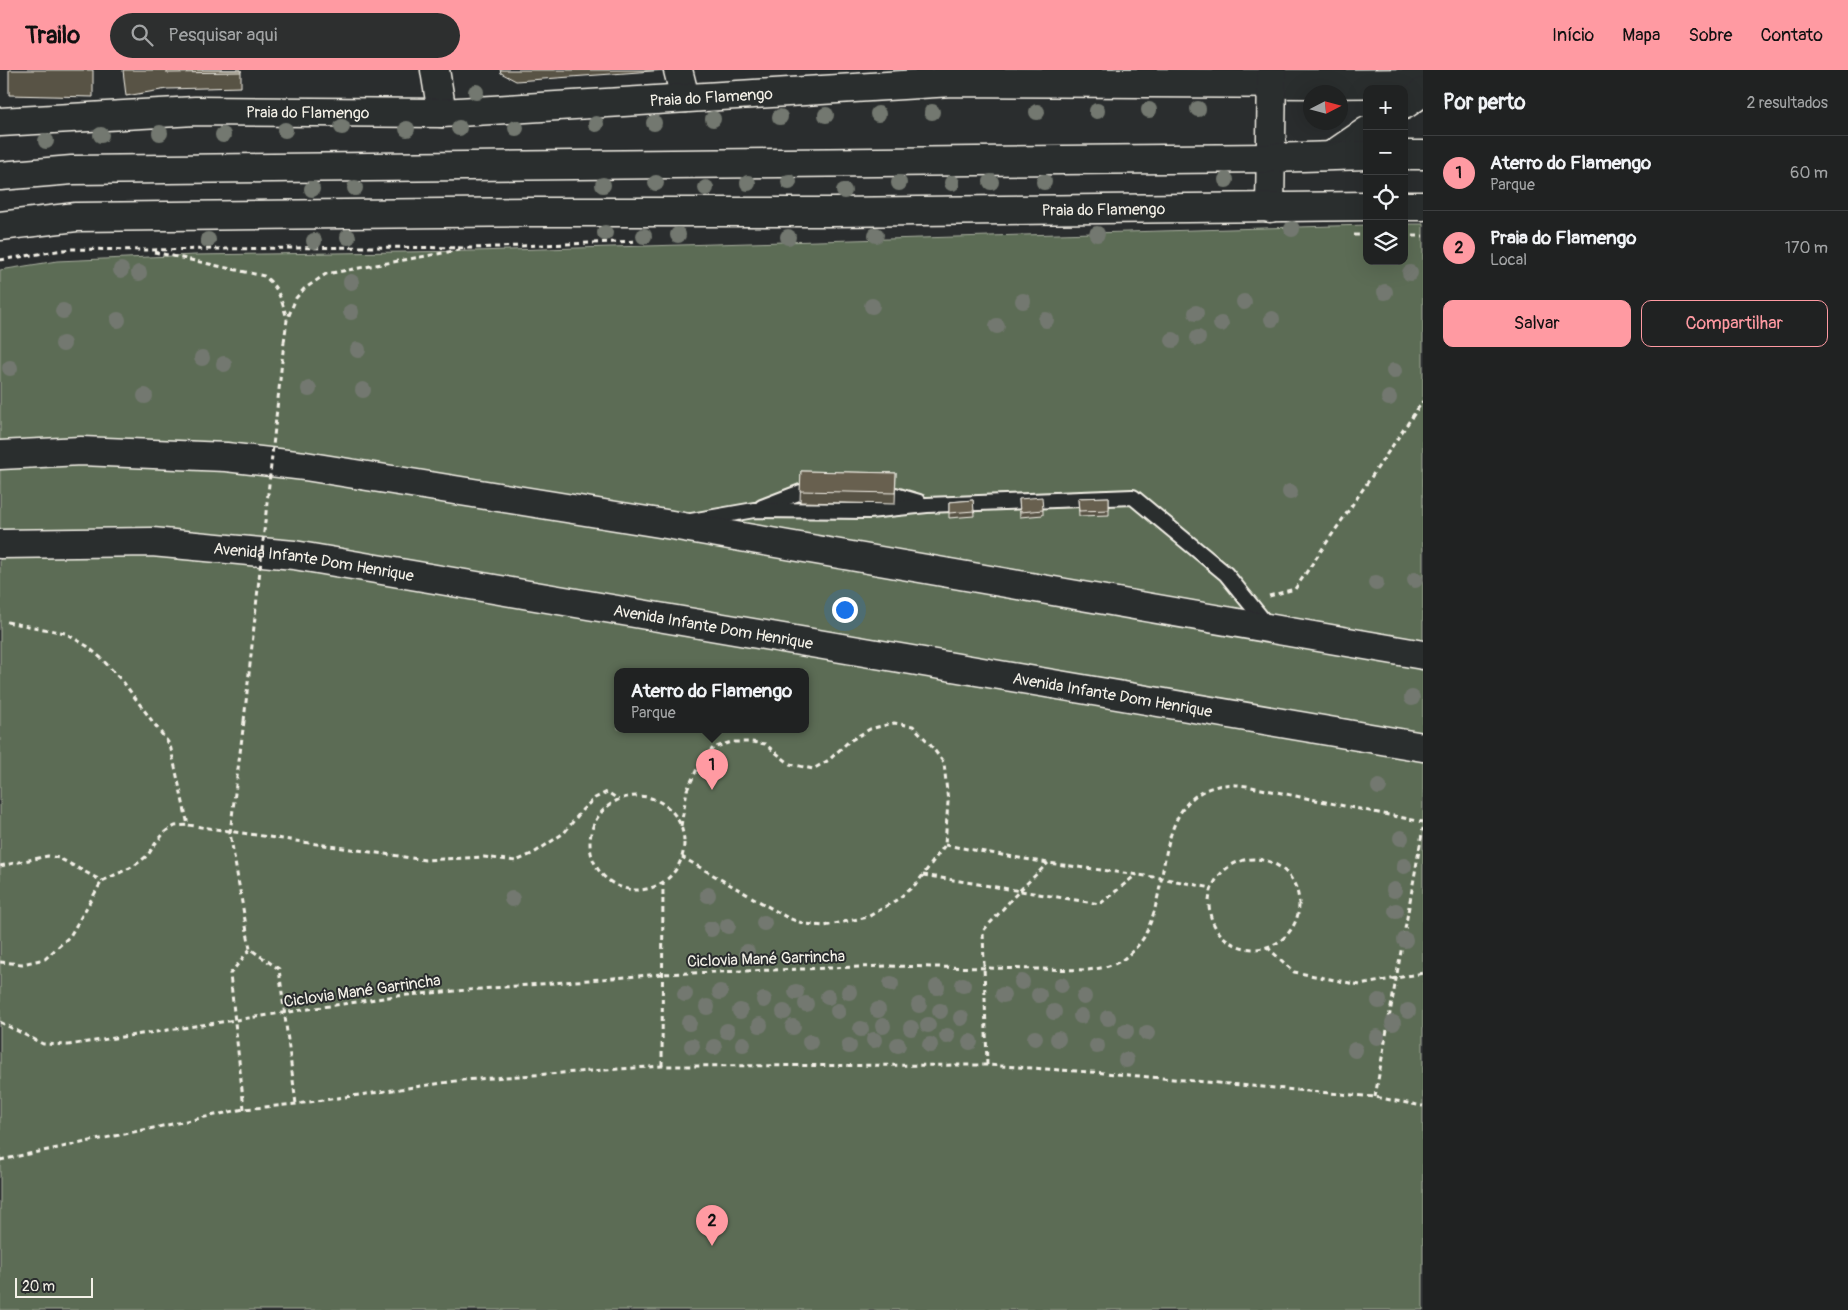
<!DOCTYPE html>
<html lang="pt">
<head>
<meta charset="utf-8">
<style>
	:root { --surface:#202222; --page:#2d2f2f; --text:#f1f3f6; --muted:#a2a4a5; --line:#3d3f40; --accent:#ff9aa2 }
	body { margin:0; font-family:Pangolin,sans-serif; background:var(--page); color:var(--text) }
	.controls { position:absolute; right:15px; top:15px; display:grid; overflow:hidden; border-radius:10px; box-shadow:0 5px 20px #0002 }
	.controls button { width:45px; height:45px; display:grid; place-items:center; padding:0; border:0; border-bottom:1px solid var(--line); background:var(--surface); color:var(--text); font:25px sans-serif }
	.compass { position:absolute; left:1303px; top:15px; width:45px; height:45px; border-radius:50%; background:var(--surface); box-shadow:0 5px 20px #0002; rotate:84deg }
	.scale { position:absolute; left:15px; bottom:12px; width:78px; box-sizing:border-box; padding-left:5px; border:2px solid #f4f1e8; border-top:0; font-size:14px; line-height:18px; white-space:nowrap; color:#f4f1e8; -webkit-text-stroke:4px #2a2d2e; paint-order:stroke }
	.you { position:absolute; left:844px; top:539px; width:18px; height:18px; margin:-12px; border:4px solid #fff; border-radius:50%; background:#1a73e8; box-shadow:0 0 0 8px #1a73e833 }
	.badge { display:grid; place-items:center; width:32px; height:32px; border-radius:50%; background:var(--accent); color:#111; font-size:16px; font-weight:700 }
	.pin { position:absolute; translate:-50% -41px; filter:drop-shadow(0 1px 2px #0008) }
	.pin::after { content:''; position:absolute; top:26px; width:18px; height:15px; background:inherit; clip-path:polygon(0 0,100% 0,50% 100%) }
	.popup { position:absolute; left:614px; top:598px; width:195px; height:65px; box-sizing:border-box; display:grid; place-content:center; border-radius:10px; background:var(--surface); filter:drop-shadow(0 1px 4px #0005); font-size:16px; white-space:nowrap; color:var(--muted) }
	.popup b { font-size:19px; color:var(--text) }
	.popup::after { content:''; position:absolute; left:50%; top:100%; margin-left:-10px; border:10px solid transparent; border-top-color:var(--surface) }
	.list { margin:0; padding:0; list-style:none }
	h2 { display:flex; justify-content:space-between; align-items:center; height:65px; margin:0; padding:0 20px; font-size:21px }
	h2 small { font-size:16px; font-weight:400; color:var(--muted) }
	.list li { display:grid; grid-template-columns:32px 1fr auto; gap:15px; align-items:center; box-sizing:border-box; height:75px; padding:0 20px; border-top:1px solid var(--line) }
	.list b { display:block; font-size:19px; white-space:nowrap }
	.list p { margin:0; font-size:16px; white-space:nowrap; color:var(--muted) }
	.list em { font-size:16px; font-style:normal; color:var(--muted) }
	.actions { display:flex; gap:10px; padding:15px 20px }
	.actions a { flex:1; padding:11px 0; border:1px solid var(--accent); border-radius:10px; text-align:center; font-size:18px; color:var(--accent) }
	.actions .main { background:var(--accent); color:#111 }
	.icon { flex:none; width:28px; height:28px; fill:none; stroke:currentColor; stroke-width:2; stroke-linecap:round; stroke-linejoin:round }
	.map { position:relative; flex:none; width:1423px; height:1240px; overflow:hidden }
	header { display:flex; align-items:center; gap:30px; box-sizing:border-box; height:70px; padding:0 25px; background:var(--accent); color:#111 }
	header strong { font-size:24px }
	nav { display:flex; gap:28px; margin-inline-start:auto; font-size:18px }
	.search { width:350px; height:45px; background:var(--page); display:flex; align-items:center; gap:12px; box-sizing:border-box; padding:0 18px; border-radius:28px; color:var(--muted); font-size:19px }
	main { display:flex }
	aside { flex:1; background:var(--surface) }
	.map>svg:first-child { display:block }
	.green { fill:#5b6c55; stroke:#a8ae9e; fill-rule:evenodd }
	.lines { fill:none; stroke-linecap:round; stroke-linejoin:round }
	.lane-casing { stroke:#f4f1e8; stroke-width:18 }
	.street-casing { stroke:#f4f1e8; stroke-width:31 }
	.primary-casing { stroke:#f4f1e8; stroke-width:31 }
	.highway-casing { stroke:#f4f1e8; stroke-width:31 }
	.path { stroke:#f4f1e8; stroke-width:3; stroke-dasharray:5 4; stroke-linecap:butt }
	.lane { stroke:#2a2d2e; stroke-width:14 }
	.street { stroke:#2a2d2e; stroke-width:28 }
	.primary { stroke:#2a2d2e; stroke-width:28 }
	.highway { stroke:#2a2d2e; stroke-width:28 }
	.path-bridge { stroke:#f4f1e8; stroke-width:3; stroke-dasharray:5 4; stroke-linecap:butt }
	.tree { fill:#737870 }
	.wall { fill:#595345; stroke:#f4f1e8 }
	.building { fill:#676050; stroke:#f4f1e8 }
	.labels { text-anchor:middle; stroke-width:4; stroke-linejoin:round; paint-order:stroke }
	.street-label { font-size:16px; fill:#f4f1e8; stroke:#2a2d2e }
</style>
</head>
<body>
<header>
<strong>Trailo</strong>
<div class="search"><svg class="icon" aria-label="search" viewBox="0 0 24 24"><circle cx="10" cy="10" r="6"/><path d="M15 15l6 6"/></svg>Pesquisar aqui</div>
<nav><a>Início</a><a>Mapa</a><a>Sobre</a><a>Contato</a></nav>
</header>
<main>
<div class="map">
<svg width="1423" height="1240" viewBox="0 0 1423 1240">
	<rect width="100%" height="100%" fill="#2a2d2e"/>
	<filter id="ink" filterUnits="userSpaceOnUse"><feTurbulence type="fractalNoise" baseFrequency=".02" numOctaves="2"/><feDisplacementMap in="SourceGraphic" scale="10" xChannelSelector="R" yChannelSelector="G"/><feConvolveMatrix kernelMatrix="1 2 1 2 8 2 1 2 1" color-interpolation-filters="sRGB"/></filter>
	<g filter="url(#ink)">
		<path class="green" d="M1404,154H1423V1240H0V200L57,191L195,185L475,181L1367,155V191H1404ZM618,601H806V659H618Z"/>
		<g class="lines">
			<defs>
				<g id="lane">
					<path d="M895,425L919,432"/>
					<path d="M762,437L801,422"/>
					<path d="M691,451L754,440L869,441L927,435L1133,427L1226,504L1268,556"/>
				</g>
				<g id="street">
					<path d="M435,0L442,43"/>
					<path d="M678,0L685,28"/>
					<path id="s1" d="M0,52L195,41L442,43L952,12L1312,14L1423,13"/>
					<path d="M1270,138L1272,0"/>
				</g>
				<g id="primary">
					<path d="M1404,35L1423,22"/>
					<path d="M1332,85L1367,61"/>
					<path d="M1404,85H1423"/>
					<path d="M0,106L72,100L1270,88L1367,85"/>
					<path d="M1404,136H1423"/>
					<path id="s2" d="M0,156L76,147L532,142H834L1367,136"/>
				</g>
				<g id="highway">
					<path d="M0,385L81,381L226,387L305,396L666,454L1423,585"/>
					<path id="s3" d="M0,474L152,472L294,485L1423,677"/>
				</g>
			</defs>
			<use href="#lane" class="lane-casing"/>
			<use href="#street" class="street-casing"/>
			<use href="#primary" class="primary-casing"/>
			<use href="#highway" class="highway-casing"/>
			<g class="path">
				<path d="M1354,165H1367"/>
				<path d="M1404,166H1423"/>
				<path d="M154,182L264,206C279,217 282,232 287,249"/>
				<path d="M0,190L70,179L147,180L366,177L473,178L638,171"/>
				<path d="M284,272L287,250L296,228L304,219L326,204L465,179"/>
				<path d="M1269,526L1295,519L1423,331"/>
				<path d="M7,552L65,563L87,576L101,588L124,613L170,675L188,755L425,790L484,787L516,791L534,783L564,763L583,739L595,728L607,722L618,729"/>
				<path d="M244,651L230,763L250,879"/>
				<circle cx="637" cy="773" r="47"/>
				<path d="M681,756L687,720L699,695L713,678L731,672H751L765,674L790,694L813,699L829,690L848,672L870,659L894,653L913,656L929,673L944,693L948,732L945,775L917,813L898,829L868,847L824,856L805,854L788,848L682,787"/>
				<path d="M945,775L1048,793L1161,808L1212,818"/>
				<circle cx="1254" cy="834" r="45"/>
				<path d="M0,796L48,786L59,788L102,811"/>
				<path d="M923,805L1100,834L1137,804"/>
				<path d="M1267,877L1294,902L1360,915L1423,903"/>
				<path d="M0,892L22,894L45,889L70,866L102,811L134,796L148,785L155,774L166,761L175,756L188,755"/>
				<path d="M0,952L43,974L68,975L396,926L661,904L886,896L1088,900C1101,898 1117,896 1127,886C1133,881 1143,871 1146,863C1150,854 1154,844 1156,834C1168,790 1164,723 1224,715C1231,714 1239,715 1247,716L1423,752"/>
				<path d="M987,995L983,861L1019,821L1048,793"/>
				<path d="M662,996L663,812"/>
				<path d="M1375,1027L1423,758"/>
				<path d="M244,1039L230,904L250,879L279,899L296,1034"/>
				<path d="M0,1090L244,1039L296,1034L463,1010L662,996L987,995L1105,1003L1375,1027L1423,1036"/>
			</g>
			<use href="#lane" class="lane"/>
			<use href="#street" class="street"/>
			<use href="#primary" class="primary"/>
			<use href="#highway" class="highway"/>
			<path class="path-bridge" d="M244,651L284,272"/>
		</g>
		<g class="tree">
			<circle cx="476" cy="22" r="8"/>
			<circle cx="1198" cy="39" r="8"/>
			<circle cx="1149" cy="40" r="8"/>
			<circle cx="1097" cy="41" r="8"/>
			<circle cx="932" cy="42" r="8"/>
			<circle cx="1037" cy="42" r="8"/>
			<circle cx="878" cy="44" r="8"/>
			<circle cx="826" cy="45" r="8"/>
			<circle cx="780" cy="47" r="8"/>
			<circle cx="713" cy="49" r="8"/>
			<circle cx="654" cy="53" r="8"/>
			<circle cx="596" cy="54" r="8"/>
			<circle cx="342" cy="57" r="8"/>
			<circle cx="459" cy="58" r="8"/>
			<circle cx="516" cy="58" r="8"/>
			<circle cx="407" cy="59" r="8"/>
			<circle cx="285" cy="60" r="8"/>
			<circle cx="160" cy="63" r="8"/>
			<circle cx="101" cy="65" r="8"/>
			<circle cx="223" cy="65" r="8"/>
			<circle cx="46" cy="71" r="8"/>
			<circle cx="1226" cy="110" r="8"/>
			<circle cx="789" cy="112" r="8"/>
			<circle cx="991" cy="112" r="8"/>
			<circle cx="1044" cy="112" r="8"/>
			<circle cx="656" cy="113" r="8"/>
			<circle cx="748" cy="113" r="8"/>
			<circle cx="899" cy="113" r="8"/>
			<circle cx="952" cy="113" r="8"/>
			<circle cx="603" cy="115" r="8"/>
			<circle cx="355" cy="118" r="8"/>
			<circle cx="706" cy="118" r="8"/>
			<circle cx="312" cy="119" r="8"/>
			<circle cx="844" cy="121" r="8"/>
			<circle cx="1292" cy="159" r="8"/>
			<circle cx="605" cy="163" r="8"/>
			<circle cx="1097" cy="164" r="8"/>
			<circle cx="678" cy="165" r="8"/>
			<circle cx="876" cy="165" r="8"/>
			<circle cx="644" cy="166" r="8"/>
			<circle cx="348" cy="167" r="8"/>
			<circle cx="788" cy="167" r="8"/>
			<circle cx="208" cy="170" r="8"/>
			<circle cx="314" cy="171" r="8"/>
			<circle cx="121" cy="200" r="8"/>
			<circle cx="139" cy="203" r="8"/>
			<circle cx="1410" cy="203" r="8"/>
			<circle cx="351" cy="212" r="8"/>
			<circle cx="1385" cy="222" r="8"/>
			<circle cx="1023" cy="231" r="8"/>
			<circle cx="1244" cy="232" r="8"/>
			<circle cx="872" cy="236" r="8"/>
			<circle cx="63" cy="241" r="8"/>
			<circle cx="351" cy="242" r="8"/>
			<circle cx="1196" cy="243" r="8"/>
			<circle cx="1272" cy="249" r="8"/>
			<circle cx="118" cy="250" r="8"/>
			<circle cx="1046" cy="250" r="8"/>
			<circle cx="1221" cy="254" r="8"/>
			<circle cx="997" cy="256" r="8"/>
			<circle cx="1198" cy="268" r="8"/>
			<circle cx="1173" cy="270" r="8"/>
			<circle cx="63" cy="274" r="8"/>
			<circle cx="358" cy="280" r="8"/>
			<circle cx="202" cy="288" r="8"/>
			<circle cx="224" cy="294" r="8"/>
			<circle cx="10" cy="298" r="8"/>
			<circle cx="1394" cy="301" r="8"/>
			<circle cx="309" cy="319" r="8"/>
			<circle cx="363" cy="320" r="8"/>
			<circle cx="145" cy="326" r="8"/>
			<circle cx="1389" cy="328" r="8"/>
			<circle cx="1290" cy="422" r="8"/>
			<circle cx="1415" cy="510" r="8"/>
			<circle cx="1376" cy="513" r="8"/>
			<circle cx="1412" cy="628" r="8"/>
			<circle cx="1379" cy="717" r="8"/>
			<circle cx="1401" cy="768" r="8"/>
			<circle cx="1404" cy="796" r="8"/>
			<circle cx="1394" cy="820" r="8"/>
			<circle cx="708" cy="825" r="8"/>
			<circle cx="512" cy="829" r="8"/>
			<circle cx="1396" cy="841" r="8"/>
			<circle cx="764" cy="853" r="8"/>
			<circle cx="728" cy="856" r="8"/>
			<circle cx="711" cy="859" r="8"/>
			<circle cx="1405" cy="870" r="8"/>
			<circle cx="747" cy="882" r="8"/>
			<circle cx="1022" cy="912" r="8"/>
			<circle cx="891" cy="914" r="8"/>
			<circle cx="963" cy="915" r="8"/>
			<circle cx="1061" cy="915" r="8"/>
			<circle cx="937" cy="917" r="8"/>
			<circle cx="720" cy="922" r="8"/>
			<circle cx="796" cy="922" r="8"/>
			<circle cx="849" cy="922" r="8"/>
			<circle cx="685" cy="924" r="8"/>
			<circle cx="1003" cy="925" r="8"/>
			<circle cx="1039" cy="925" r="8"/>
			<circle cx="828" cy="927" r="8"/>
			<circle cx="1084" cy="927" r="8"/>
			<circle cx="764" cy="930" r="8"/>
			<circle cx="1379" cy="931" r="8"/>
			<circle cx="806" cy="934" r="8"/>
			<circle cx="919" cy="935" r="8"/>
			<circle cx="707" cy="937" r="8"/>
			<circle cx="878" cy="940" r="8"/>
			<circle cx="740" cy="941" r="8"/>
			<circle cx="838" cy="941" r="8"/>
			<circle cx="940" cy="941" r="8"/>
			<circle cx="1408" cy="941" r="8"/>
			<circle cx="784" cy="942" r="8"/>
			<circle cx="1054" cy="942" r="8"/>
			<circle cx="1081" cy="946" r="8"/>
			<circle cx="961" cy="948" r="8"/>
			<circle cx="1108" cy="948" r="8"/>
			<circle cx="689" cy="953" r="8"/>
			<circle cx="1393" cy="953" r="8"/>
			<circle cx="760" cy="955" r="8"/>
			<circle cx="928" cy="955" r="8"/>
			<circle cx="883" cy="956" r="8"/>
			<circle cx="793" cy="957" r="8"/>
			<circle cx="911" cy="958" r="8"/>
			<circle cx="861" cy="959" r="8"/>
			<circle cx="727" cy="961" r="8"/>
			<circle cx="1126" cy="961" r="8"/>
			<circle cx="1147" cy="963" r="8"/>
			<circle cx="947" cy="966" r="8"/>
			<circle cx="1377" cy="967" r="8"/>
			<circle cx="1035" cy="968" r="8"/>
			<circle cx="1058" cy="969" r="8"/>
			<circle cx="874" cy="970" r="8"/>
			<circle cx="810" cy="972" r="8"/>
			<circle cx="970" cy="972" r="8"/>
			<circle cx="743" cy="974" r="8"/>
			<circle cx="898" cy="975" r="8"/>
			<circle cx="930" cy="975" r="8"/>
			<circle cx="692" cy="976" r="8"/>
			<circle cx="849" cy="976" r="8"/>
			<circle cx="1097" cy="976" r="8"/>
			<circle cx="714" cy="977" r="8"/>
			<circle cx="1355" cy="980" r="8"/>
			<circle cx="1126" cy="990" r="8"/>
		</g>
		<g class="wall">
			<path d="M9,0H93V27L9,25Z"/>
			<path d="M123,0H241V17L167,19L126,26Z"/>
			<path d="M500,0H666L516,11L501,3Z"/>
			<path d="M801,401L896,403L895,434L800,432Z"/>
			<path d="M1109,427V445L1079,446L1078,428Z"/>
			<path d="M1019,429L1043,440V445L1020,447Z"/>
			<path d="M973,430L974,446L949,448V432Z"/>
		</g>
		<g class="building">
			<path d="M167,0H241V2L167,3Z"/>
			<path d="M801,401L896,403L895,423L800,421Z"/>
			<path d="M1042,427L1043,440L1020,442L1019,429Z"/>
			<path d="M1109,427V440L1079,441L1078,428Z"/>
			<path d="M973,430L974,441L949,443V432Z"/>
		</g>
	</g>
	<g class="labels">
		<g class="street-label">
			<text dy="6" stroke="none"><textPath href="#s1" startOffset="712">Praia do Flamengo</textPath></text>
			<text dy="6" stroke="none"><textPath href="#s1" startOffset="308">Praia do Flamengo</textPath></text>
			<text dy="6" stroke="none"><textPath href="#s2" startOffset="1104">Praia do Flamengo</textPath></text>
			<text dy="6" stroke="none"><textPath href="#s3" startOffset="315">Avenida Infante Dom Henrique</textPath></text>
			<text dy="6" stroke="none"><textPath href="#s3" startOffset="720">Avenida Infante Dom Henrique</textPath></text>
			<text dy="6" stroke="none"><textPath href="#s3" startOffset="1125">Avenida Infante Dom Henrique</textPath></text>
			<text transform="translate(766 888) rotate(-2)" y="6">Ciclovia Mané Garrincha</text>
			<text transform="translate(362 920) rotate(-8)" y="6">Ciclovia Mané Garrincha</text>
		</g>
	</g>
</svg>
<div class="controls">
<button>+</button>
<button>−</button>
<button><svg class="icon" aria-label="locate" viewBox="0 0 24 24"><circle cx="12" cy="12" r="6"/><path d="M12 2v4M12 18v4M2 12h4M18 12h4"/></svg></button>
<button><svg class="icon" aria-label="layers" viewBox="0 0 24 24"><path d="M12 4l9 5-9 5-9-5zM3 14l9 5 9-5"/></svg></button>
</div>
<svg class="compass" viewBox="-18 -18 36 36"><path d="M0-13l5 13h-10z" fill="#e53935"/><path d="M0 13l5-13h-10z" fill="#a2a4a5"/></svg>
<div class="scale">20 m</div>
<div class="you"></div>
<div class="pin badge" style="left:712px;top:720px">1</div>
<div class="popup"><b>Aterro do Flamengo</b>Parque</div>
<div class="pin badge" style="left:712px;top:1176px">2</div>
</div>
<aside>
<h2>Por perto<small>2 resultados</small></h2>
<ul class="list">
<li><span class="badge">1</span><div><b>Aterro do Flamengo</b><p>Parque</p></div><em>60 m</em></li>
<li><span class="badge">2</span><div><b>Praia do Flamengo</b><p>Local</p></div><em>170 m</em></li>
</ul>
<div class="actions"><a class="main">Salvar</a><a>Compartilhar</a></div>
</aside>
</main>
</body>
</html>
